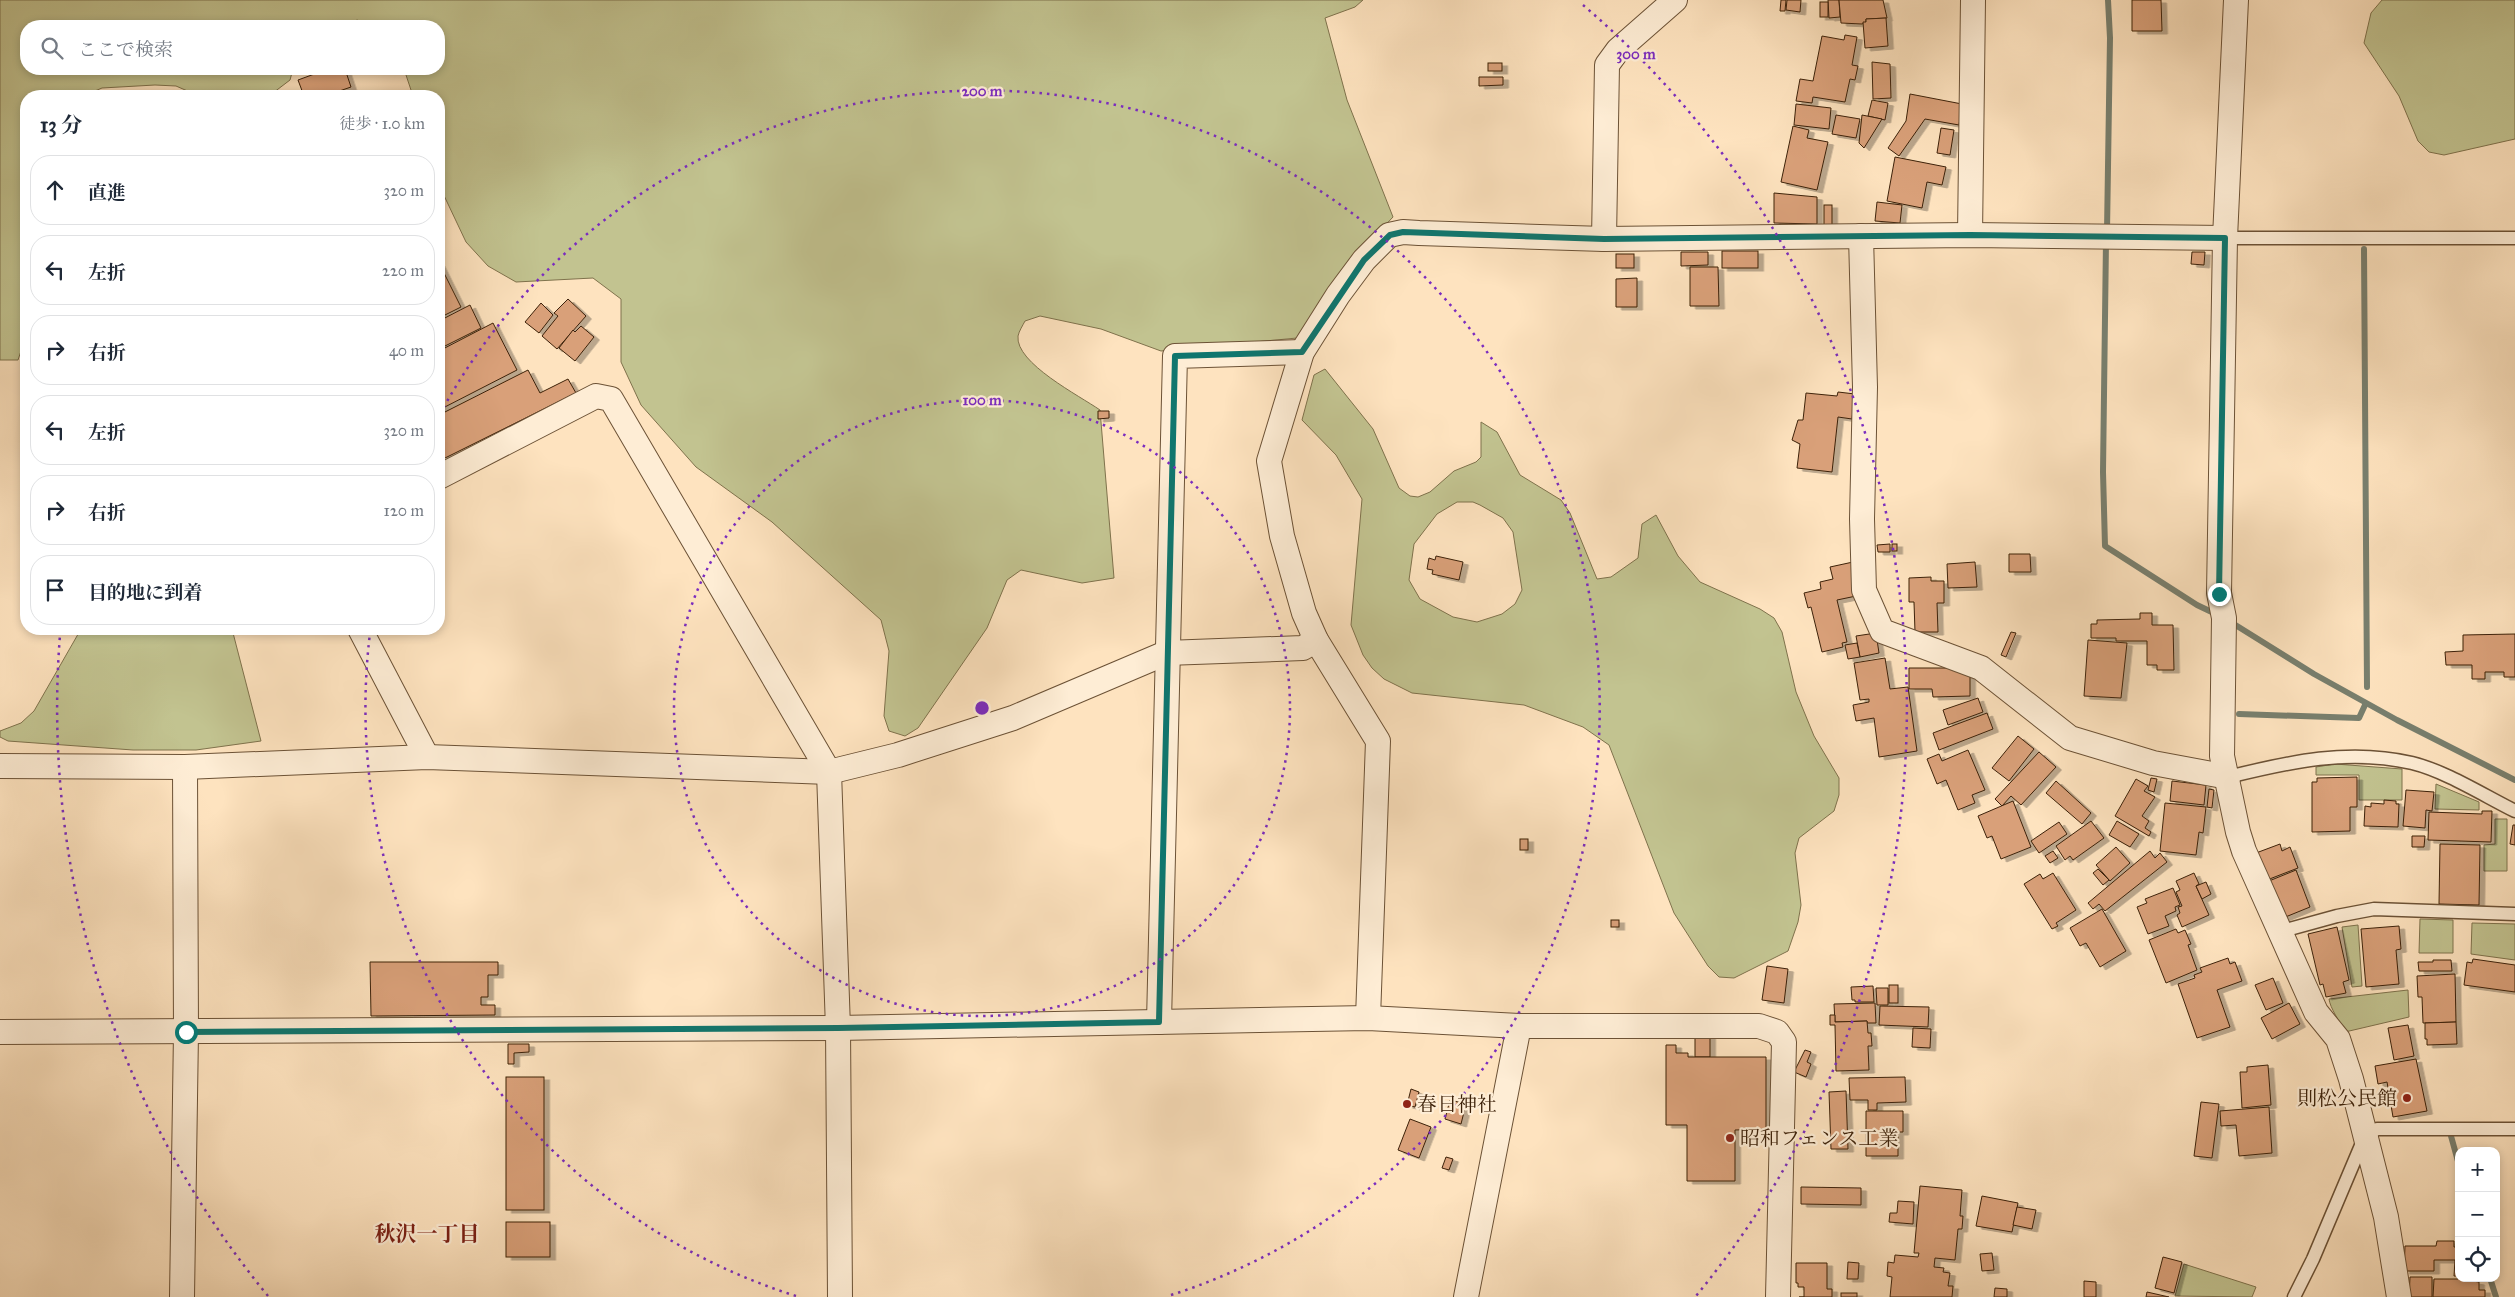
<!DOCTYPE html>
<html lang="ja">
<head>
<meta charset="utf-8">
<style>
	:root { --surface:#fff; --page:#f6f6f7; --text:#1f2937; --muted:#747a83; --line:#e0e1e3 }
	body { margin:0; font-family:"IM FELL Great Primer","Noto Serif JP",serif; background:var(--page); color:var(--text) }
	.controls { position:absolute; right:15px; bottom:15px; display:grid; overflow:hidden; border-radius:10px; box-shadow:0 2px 8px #0003 }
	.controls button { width:45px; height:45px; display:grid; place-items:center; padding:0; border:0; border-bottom:1px solid var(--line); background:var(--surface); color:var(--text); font:25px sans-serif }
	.stop { position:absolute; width:15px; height:15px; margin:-11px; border:4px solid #0f766e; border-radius:50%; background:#fff }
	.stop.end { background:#0f766e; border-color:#fff; box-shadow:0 1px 5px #0008 }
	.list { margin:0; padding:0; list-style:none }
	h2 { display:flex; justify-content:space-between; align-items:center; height:65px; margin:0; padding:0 20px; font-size:21px }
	h2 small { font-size:16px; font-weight:400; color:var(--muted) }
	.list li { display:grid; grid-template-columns:32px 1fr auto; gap:15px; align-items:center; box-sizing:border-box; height:70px; margin:0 10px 10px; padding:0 10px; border:1px solid var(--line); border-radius:20px }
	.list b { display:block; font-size:19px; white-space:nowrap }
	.list em { font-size:16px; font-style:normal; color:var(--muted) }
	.icon { flex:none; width:28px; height:28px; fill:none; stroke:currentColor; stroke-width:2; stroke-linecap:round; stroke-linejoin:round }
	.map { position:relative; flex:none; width:2515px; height:1297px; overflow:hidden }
	.search { position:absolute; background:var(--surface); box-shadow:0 2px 8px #0003; left:20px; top:20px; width:425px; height:55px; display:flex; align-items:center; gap:12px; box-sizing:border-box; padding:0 18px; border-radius:20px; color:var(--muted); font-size:19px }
	.panel { position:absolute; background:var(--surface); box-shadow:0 2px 8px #0003; left:20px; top:90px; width:425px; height:545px; border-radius:20px }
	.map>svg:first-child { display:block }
	.green { fill:#c2c390; stroke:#7f724c; fill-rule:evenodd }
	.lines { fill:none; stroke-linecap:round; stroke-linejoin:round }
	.stream { stroke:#787f6e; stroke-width:6 }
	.building { fill:#d9a079; stroke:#3c2109; filter:url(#shadow) }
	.service-casing { stroke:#6c5236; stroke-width:15 }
	.minor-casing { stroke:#6c5236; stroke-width:26 }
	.service { stroke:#feedd5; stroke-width:12 }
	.minor { stroke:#feedd5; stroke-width:24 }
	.route { stroke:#0f766e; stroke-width:6 }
	.ring { fill:none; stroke:#7b2cbf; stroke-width:2.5; stroke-dasharray:2.5 5 }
	.poi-dot { fill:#8f2418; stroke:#feedd5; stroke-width:2 }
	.labels { text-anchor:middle; stroke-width:4.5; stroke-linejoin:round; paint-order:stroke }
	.poi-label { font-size:20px; fill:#3c2109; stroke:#feedd5; text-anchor:start }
	.neighbourhood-label { font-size:21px; font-weight:bold; fill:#7a1f14; stroke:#feedd5 }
	.centre { fill:#7b2cbf; stroke:#feedd5; stroke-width:2.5 }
	.ring-label { font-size:15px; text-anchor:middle; font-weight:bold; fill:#7b2cbf; stroke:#feedd5; stroke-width:4.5; stroke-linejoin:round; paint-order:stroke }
</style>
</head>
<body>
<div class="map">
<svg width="2515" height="1297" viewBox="0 0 2515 1297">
	<defs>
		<filter id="shadow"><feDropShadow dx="5.5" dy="3" stdDeviation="0" flood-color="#0004"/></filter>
	</defs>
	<rect width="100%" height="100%" fill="#fee3bf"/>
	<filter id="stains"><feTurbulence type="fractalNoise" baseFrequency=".004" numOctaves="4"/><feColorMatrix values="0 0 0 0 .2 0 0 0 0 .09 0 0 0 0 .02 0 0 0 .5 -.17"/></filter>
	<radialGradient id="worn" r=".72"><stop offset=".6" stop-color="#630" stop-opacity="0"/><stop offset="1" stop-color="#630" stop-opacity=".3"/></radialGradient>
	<g class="green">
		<path d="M0,0H1363L1355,7L1325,18L1347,100L1393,217L1354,258L1297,338L1161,351L1101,329L1040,316L1025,321C1023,325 1019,331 1018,336C1015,363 1080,396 1100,410L1114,578L1082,583L1021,570L1007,580L987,628L918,728L905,736L889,731L884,716L889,651L881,620L772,522L696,467L641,405L621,362V299L593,278L516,282L488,266L466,242L439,185V96H413L404,69H439V26H374L357,20L345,26H26V69H293L290,80L269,96H199L176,86L155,85L102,88L83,96H26V336L18,360H0Z"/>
		<path d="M2382,0H2515V139L2444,155L2429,152L2418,141L2399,96L2364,43L2371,13Z"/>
		<path d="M1325,369L1373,429L1399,488L1410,496L1418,497L1430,492L1454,471L1476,462L1481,457V422L1497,432L1520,475L1561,500L1570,513L1597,579L1611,577L1638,558L1642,524L1656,515L1678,556L1700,582L1760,609L1774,618L1782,632L1796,692L1814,736L1839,778V795L1834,811L1799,838L1795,853L1801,905L1798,922L1788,951L1734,978L1719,977L1708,966L1674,913L1609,745L1583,727L1524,705L1412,693L1384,679L1372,668L1363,655L1351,625L1362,499L1336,455L1302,420L1314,375ZM1457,502H1473L1480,505L1503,518L1513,532L1522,590L1515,604L1502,614L1477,622L1453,617L1420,599L1409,580L1414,544L1437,514Z"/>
		<path d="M81,629H232L261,741L196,750H133L8,741L0,737V731L21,723L34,711Z"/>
		<path d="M2335,764L2402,769V800H2359V775H2316V767Z"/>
		<path d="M2436,784L2479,802V810L2435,809Z"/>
		<path d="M2495,819H2507V871H2484V845L2495,844Z"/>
		<path d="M2420,919L2453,920V953H2419Z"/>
		<path d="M2472,923L2515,924V960L2471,954Z"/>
		<path d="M2358,925L2362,986L2352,987L2342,927Z"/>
		<path d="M2408,990L2409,1017L2345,1032C2340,1022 2330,1008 2329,999Z"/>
		<path d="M2184,1264L2256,1287L2252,1297L2175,1296Z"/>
	</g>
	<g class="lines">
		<g class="stream">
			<path d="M2107,231L2110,38L2108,0"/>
			<path d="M2106,241L2103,472L2105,546L2197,605L2218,615"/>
			<path d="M2364,249L2367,687"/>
			<path d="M2229,621L2314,674L2397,720L2515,780"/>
			<path d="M2239,714L2359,718L2365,705"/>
			<path d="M2451,1136L2459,1165"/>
			<path d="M2490,1278L2496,1297"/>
		</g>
	</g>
	<g class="building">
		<path d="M1781,0H1786L1785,11H1780Z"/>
		<path d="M1787,0H1801L1800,12L1786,10Z"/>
		<path d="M1828,0H1839L1840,17L1829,18Z"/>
		<path d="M1839,0H1883L1887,18L1866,19V22L1862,24L1841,23Z"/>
		<path d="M2132,0H2161L2162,31H2132Z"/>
		<rect x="1820" y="2" width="8" height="15"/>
		<path d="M1886,18L1888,46L1865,48L1863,22H1866V19Z"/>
		<path d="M1845,35L1857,37L1852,65L1858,66L1855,80L1850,79L1845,102L1813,97L1812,103L1796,101L1800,79L1813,81L1822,36L1844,40Z"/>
		<path d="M1872,62L1890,64L1891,98L1873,99Z"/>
		<rect x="1488" y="63" width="14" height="8"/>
		<path d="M328,69H345L351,87L325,96H304L298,80Z"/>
		<path d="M1479,77H1503V85L1479,86Z"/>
		<path d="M1910,94L1962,104L1959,125L1925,119L1899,156L1888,148L1906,121Z"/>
		<path d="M1872,100L1888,103L1885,120L1868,116Z"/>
		<path d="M1796,104L1831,108L1829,129L1794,125Z"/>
		<path d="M1836,115L1860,119L1856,138L1832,134Z"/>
		<path d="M1862,115L1882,119L1864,148L1859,143Z"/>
		<path d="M1793,126L1809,130L1807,138L1828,142L1817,190L1781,182Z"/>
		<path d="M1941,128L1954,130L1950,155L1937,153Z"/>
		<path d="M1895,157L1946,167L1942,185L1927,182L1922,208L1887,201Z"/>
		<path d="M1774,193L1817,197V224L1774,223Z"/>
		<path d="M1877,202L1902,205L1900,223L1875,221Z"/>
		<rect x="1824" y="205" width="8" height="21"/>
		<rect x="1722" y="251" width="36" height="17"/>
		<path d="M1681,252H1708V265L1681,266Z"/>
		<path d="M2192,252H2205L2204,265L2191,264Z"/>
		<rect x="1616" y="254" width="18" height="14"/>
		<path d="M439,263L461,307L439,318Z"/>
		<path d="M1690,267H1718L1719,306H1690Z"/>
		<path d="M1637,278V307H1616V279Z"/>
		<path d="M568,299L586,316L557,349L542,336L558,316L554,313Z"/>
		<path d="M541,303L553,315L539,333L525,322Z"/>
		<path d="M470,305L481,328L439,349V321Z"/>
		<path d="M493,323L517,370L439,410V351Z"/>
		<path d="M581,326L594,337L575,361L559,348L573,330L575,332Z"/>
		<path d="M528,370L540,393L568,379L576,393L443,459L439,450V415Z"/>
		<path d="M1838,392L1855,394L1852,419L1838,417L1832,472L1797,468L1800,444L1792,440L1798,420H1803L1806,393L1837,396Z"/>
		<path d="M1098,411H1109V418L1098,419Z"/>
		<path d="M1890,544V552H1878L1877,545Z"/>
		<rect x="1892" y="544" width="5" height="7"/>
		<path d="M2009,554H2030L2031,572H2009Z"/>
		<path d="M1436,556L1463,562L1459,580L1432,574L1433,570L1427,569L1429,558L1435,560Z"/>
		<path d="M1853,562L1861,595L1837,600L1847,642L1842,643L1843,647L1822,652L1811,607L1808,608L1804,593L1821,589L1820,582L1833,579L1830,567Z"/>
		<path d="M1975,562L1977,587L1948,588L1947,564Z"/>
		<path d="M1931,577V581H1944V603H1937L1938,632H1915L1914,602H1909V578Z"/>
		<path d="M2140,613H2152V625H2173L2174,670H2157V665H2147V641H2116V638H2091V624H2097V620L2140,619Z"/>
		<path d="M2011,632L2016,633L2006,657L2001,655Z"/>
		<path d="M1876,633L1879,653L1860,657L1856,636Z"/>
		<path d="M2515,634V677H2504V672H2485V679H2472V665H2446L2445,652L2463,651V635Z"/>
		<path d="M2088,640L2127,643L2121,698L2084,696Z"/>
		<path d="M1857,643L1860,657L1848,659L1845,645Z"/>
		<path d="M1885,658L1890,689L1908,687L1917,751L1879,757L1874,718L1856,721L1853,705L1869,702V699L1860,700L1854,663Z"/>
		<path d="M1909,668H1957L1970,672V696L1933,697L1932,689H1909Z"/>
		<path d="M1978,698L1983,712L1948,725L1943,710Z"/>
		<path d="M1987,713L1993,729L1939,750L1933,733Z"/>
		<path d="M2018,736L2034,749L2009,781L1992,768Z"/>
		<path d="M1968,750L1985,790L1972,795L1975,803L1958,810L1946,780L1937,784L1927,759L1939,754L1942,761Z"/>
		<path d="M2039,752L2056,767L2021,805L2011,796L2002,806L1995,799Z"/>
		<path d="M2357,777V807H2350V831L2312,832V782H2317V778Z"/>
		<path d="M2151,778L2157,779L2154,792L2148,790Z"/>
		<path d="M2136,779L2148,786L2144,791L2155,797L2142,816L2149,821L2145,828L2151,832L2149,836L2115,816Z"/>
		<path d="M2056,781L2091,813L2082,824L2046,793Z"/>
		<path d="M2172,781L2206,785L2204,805L2170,801Z"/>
		<path d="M2209,789L2214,790L2212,808L2207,807Z"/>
		<path d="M2406,790L2434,792L2432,811L2426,810L2425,828L2403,826Z"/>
		<path d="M2384,800L2396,801V804H2399L2398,827L2364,826L2365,806L2371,807V803L2384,804Z"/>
		<path d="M2013,801L2031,847L2001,859L1992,836L1987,838L1978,816Z"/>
		<path d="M2165,803L2206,807L2203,833L2199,832L2196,855L2160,851Z"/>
		<path d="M2482,811H2492L2491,842L2428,840L2429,812L2482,814Z"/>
		<path d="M2091,821L2104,838L2073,860L2070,856L2065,860L2056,846Z"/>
		<path d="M2117,821L2139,834L2130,847L2109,835Z"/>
		<path d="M2059,822L2067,834L2039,853L2031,841Z"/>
		<path d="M2513,825H2515V845L2510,844Z"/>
		<path d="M2412,836H2425L2424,847H2412Z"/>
		<rect x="1520" y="839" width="8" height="11"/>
		<path d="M2280,844L2282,851L2290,847L2298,868L2267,880L2256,853Z"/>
		<path d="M2440,844L2480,845L2479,905L2439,904Z"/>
		<path d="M2116,847L2130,863L2110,881L2096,865Z"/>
		<path d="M2053,851L2058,858L2050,863L2045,856Z"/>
		<path d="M2150,851L2155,858L2160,853L2167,862L2105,911L2099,904L2093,909L2088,903Z"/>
		<path d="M2098,869L2109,880L2103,885L2093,873Z"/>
		<path d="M2296,870L2310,907L2283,918L2269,881Z"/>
		<path d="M2053,873L2076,910L2056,923L2058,926L2052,929L2024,884L2040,874L2043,879Z"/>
		<path d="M2194,873L2199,884L2196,886L2209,915L2182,927L2177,915L2180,913L2178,907L2182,906L2176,892L2180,890L2176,881Z"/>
		<path d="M2206,882L2211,894L2202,899L2196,886Z"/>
		<path d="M2173,888L2180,905L2175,907L2176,911L2165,916L2169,926L2148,934L2137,907L2147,903L2145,899Z"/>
		<path d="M2102,909L2126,951L2100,967L2086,943L2080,946L2070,928Z"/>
		<rect x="1611" y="920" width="8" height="7"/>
		<path d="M2399,926L2401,949L2396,950L2399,984L2366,987L2361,929Z"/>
		<path d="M2337,927L2349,980L2343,982L2346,993L2326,997L2323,984L2320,985L2308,934Z"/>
		<path d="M2176,929L2178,933L2185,930L2191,944L2188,945L2197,970L2166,983L2149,940Z"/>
		<path d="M2228,958L2230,964L2235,962L2242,981L2217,990L2230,1027L2197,1038L2178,984L2195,978L2194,975L2202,972L2200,968Z"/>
		<path d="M2473,959L2515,965V992L2464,985L2467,962L2472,963Z"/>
		<path d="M2433,960H2451L2452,971H2419L2418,962H2433Z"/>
		<path d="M370,962H498V975H488V997H481V1005H495V1015L371,1016Z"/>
		<path d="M1767,966L1788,969L1784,1003L1762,1000Z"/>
		<path d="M2455,974L2456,1022L2423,1023L2422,997H2418L2417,976Z"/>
		<path d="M2273,978L2283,1003L2266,1010L2255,985Z"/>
		<rect x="1889" y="985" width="9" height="18"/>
		<path d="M1873,986L1874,1002H1855V1000H1852L1851,987Z"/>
		<path d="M1876,988H1888V1005H1877Z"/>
		<path d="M1875,1003L1876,1023H1867V1021L1835,1022L1834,1004Z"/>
		<path d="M2289,1003L2300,1024L2272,1039L2261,1018Z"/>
		<path d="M1880,1006L1929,1007L1928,1027L1879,1025Z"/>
		<path d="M1830,1015H1835V1022L1867,1021L1868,1033H1871L1872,1046H1868L1869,1070L1836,1071L1835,1025H1830Z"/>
		<path d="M2456,1022L2457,1044L2427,1045V1039H2425V1023Z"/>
		<path d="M2408,1025L2414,1056L2394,1060L2388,1028Z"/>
		<path d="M1913,1028L1931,1029L1930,1048L1912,1047Z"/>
		<rect x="1695" y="1036" width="15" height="21"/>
		<path d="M508,1044H529V1052L514,1053V1064H508Z"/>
		<path d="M1666,1045H1676V1053H1688V1057H1766V1129L1735,1130V1181H1687V1125H1666Z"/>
		<path d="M1805,1050L1811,1052L1807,1062L1811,1064L1806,1077L1794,1072Z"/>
		<path d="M2416,1059L2427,1111L2393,1117L2387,1082L2378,1084L2375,1066Z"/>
		<path d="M2268,1065L2271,1105L2242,1108L2240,1072H2247V1067Z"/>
		<rect x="506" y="1077" width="38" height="133"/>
		<path d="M1905,1077L1906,1102L1877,1103V1110H1868V1100H1850L1849,1078Z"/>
		<path d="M1411,1089L1419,1092L1415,1107L1407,1105Z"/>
		<path d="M1846,1091L1848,1149H1831L1829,1092Z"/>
		<path d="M1450,1100L1466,1104L1461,1124L1445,1119Z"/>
		<path d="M2201,1102L2219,1104L2212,1158L2194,1156Z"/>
		<path d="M2269,1107L2272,1153L2239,1156L2236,1125L2221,1126L2220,1111Z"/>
		<path d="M1866,1111H1903V1132H1898V1156H1866Z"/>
		<path d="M1410,1119L1431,1127L1419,1158L1398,1150Z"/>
		<path d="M1446,1157L1453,1159L1449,1170L1442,1168Z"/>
		<path d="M1920,1186L1962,1190L1960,1216H1963L1962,1229H1958L1955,1260L1935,1258L1934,1267L1944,1268L1943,1272L1950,1273L1948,1286H1953L1952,1297H1890L1892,1277L1887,1276L1888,1262L1894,1263L1895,1255L1918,1257L1919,1253H1914Z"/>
		<path d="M1801,1187L1861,1188V1205L1801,1204Z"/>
		<path d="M1982,1196L2018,1203L2012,1232L1976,1226Z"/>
		<path d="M1898,1201L1914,1202L1913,1224L1889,1222L1890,1213H1897Z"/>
		<path d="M2017,1207L2036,1210L2032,1229L2013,1225Z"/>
		<rect x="506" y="1222" width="44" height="35"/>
		<path d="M2437,1241H2454V1247H2459V1276H2454L2455,1260H2434V1271H2404L2405,1246H2436Z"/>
		<path d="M1992,1253L1994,1270L1982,1271L1980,1254Z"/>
		<path d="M2163,1257L2182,1262L2174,1293L2155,1288Z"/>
		<path d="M1848,1262L1859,1263L1858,1279H1847Z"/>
		<path d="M1796,1263H1827V1289H1832V1297H1799H1804V1287H1798V1283H1796Z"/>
		<path d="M2410,1277H2432V1297H2409Z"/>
		<path d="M2458,1277L2472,1278V1281L2479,1282V1290H2485V1297H2433L2434,1279H2458Z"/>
		<path d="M2084,1281L2096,1282V1297H2084Z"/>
		<path d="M1995,1288L2007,1289V1297H1994Z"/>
		<path d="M2147,1292L2169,1297H2146Z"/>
		<rect x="1841" y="1293" width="16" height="4"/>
	</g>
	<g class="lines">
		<defs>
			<g id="service">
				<path d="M2225,238H2515"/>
				<path d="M2228,777C2289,762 2349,748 2412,763C2445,771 2483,795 2515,811"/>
				<path d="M2282,931L2337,916L2374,909L2515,914"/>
				<path d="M2294,1297L2313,1259L2365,1136L2377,1129H2515"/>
			</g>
			<g id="minor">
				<path d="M2236,0L2225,238L2219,593L2224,618L2222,756L2238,832L2244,851L2316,1012L2338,1039L2351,1079L2386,1217L2399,1297"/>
				<path d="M1970,235L1973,0"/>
				<path d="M1861,236L1865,387L1862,519L1864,590L1882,631L1981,668L2070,738L2153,763L2228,777"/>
				<path d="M1604,239L1607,65L1618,50L1675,0"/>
				<path d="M439,477L596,396L611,399L829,772L838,1028L840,1297"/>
				<path d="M360,629L427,757"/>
				<path d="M0,766L185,767L427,757L829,772L898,755L1013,718L1166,653L1303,648L1316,640"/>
				<path d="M1368,1018L1378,741L1316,640L1304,613L1282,536L1269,461L1302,352L1338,295L1364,260L1389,235L1403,232L1419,233L1604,239L1970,235L2225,238"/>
				<path d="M1159,1022L1175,356L1302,352"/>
				<path d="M0,1032L838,1028L1368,1018L1519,1026H1759L1777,1032L1784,1042L1778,1297"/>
				<path d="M182,1297L186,1032L185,767"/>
				<path d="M1466,1297L1519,1026"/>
			</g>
		</defs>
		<use href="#service" class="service-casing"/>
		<use href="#minor" class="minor-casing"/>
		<use href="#service" class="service"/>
		<use href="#minor" class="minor"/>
	</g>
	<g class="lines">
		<path class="route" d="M186,1032L838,1028L1159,1022L1175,356L1302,352L1364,260L1390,235L1403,232L1604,239L1970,235L2225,238L2219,594"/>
	</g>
	<g class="ring">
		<circle cx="982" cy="708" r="308"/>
		<path d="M796 1296A617 617 0 0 1 370 633M440 414A617 617 0 1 1 1168 1296"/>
		<path d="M268 1296A925 925 0 0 1 60 635M1583 5A925 925 0 0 1 1696 1296"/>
	</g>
	<g class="poi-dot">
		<circle cx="2407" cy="1098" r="5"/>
		<circle cx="1407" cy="1104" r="5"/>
		<circle cx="1730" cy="1138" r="5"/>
	</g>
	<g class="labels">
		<g class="poi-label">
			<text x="2397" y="1105" text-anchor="end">則松公民館</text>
			<text x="1417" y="1111">春日神社</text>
			<text x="1740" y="1145">昭和フェンス工業</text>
		</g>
		<g class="neighbourhood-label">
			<text x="427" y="1241">秋沢一丁目</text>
		</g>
	</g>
	<circle cx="982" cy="708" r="8" class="centre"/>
	<g class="ring-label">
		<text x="1636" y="59">300 m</text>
		<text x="982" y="96">200 m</text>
		<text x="982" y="405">100 m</text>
	</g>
	<rect width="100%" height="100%" filter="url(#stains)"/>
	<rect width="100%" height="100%" fill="url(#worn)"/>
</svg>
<div class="controls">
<button>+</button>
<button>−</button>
<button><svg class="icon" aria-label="locate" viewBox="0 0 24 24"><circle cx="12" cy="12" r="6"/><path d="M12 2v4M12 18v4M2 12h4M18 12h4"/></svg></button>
</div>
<div class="stop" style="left:186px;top:1032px"></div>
<div class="stop end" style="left:2219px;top:594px"></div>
<div class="search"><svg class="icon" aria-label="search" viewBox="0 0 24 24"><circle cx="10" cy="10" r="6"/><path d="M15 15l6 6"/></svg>ここで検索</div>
<section class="panel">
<h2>13 分<small>徒歩 · 1.0 km</small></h2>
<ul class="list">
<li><svg class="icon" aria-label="ahead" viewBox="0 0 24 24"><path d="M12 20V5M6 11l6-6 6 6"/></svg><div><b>直進</b></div><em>320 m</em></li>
<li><svg class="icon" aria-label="left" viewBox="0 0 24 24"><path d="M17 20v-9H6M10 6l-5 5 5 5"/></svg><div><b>左折</b></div><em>220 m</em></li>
<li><svg class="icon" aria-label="right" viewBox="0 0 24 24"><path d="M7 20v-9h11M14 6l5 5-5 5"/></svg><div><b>右折</b></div><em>40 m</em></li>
<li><svg class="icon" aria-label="left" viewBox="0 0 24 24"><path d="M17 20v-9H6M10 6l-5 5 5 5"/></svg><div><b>左折</b></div><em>320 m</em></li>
<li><svg class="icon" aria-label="right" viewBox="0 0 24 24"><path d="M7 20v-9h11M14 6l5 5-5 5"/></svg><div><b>右折</b></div><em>120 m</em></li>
<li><svg class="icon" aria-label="arrive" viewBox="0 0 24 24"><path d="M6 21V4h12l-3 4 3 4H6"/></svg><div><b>目的地に到着</b></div></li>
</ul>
</section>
</div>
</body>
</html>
